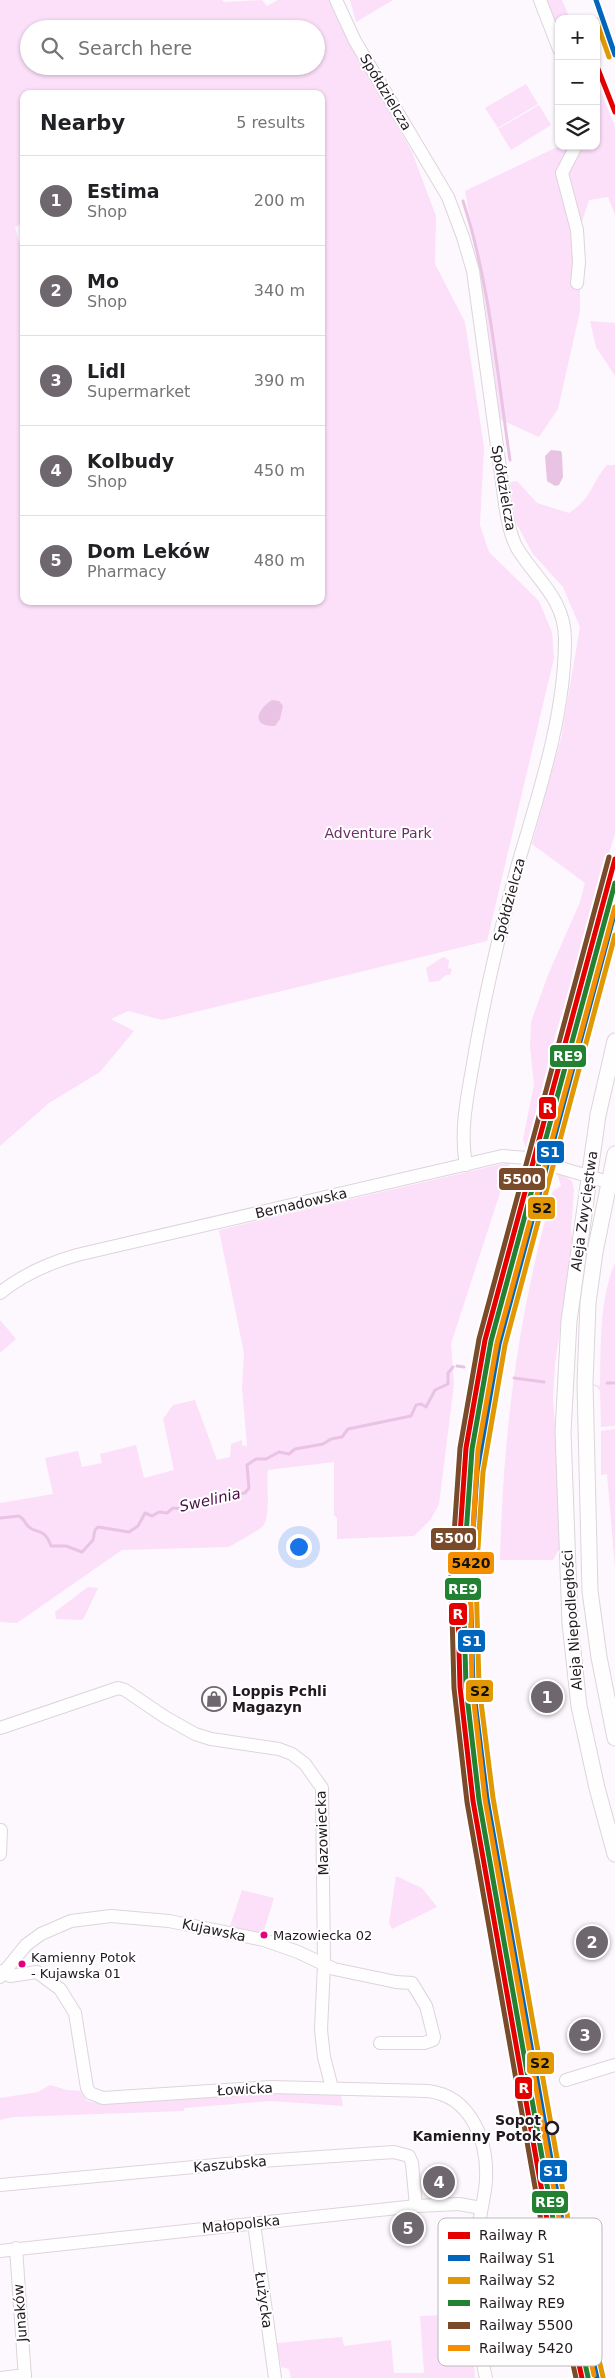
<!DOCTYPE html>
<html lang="en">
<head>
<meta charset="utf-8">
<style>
	:root { --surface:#fff; --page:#f2f2f2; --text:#202124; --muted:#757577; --line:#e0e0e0; --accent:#6e676d }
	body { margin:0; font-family:"DejaVu Sans",sans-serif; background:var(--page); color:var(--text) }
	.controls { position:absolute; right:15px; top:15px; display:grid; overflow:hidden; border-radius:10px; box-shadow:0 1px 4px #0004 }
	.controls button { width:45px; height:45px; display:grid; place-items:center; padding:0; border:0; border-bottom:1px solid var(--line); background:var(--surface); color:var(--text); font:25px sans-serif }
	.you { position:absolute; left:298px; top:1546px; width:18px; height:18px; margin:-12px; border:4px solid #fff; border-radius:50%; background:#1a73e8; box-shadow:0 0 0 8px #1a73e833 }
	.badge { display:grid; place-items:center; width:32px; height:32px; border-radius:50%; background:var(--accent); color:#fff; font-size:16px; font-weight:700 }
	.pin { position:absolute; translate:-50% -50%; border:2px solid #fff; box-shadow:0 1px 5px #0006 }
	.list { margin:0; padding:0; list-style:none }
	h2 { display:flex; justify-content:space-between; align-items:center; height:65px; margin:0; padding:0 20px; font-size:21px }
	h2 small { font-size:16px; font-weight:400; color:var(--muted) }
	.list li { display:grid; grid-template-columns:32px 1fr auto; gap:15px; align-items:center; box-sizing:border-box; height:90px; padding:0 20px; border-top:1px solid var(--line) }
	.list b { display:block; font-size:19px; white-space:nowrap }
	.list p { margin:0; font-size:16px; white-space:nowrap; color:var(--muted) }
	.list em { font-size:16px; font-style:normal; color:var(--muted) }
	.icon { flex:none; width:28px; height:28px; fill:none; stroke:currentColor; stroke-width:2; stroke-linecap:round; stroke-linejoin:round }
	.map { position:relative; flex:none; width:615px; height:2378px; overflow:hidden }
	.search { position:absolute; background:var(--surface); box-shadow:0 1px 4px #0004; left:20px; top:20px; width:305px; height:55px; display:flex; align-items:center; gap:12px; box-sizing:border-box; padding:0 18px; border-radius:28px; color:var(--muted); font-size:19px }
	.panel { position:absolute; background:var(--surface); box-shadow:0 1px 4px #0004; left:20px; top:90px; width:305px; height:515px; border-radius:10px }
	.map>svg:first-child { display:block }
	.green { fill:#fcdff9; fill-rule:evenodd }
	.water { fill:#e9c3e4 }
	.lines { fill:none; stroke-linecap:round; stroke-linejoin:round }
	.stream { stroke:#e9c3e4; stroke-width:3 }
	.minor-casing { stroke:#dcd5db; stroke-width:14 }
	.major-casing { stroke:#dcd5db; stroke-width:17 }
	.minor { stroke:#fffeff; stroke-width:12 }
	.major { stroke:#fffeff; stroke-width:15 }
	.rail-1-casing { stroke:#fff; stroke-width:9 }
	.rail-2-casing { stroke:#fff; stroke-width:9 }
	.rail-3-casing { stroke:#fff; stroke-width:9 }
	.rail-4-casing { stroke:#fff; stroke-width:9 }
	.rail-5-casing { stroke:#fff; stroke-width:9 }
	.rail-6-casing { stroke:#fff; stroke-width:9 }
	.rail-1 { stroke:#e50000; stroke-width:5 }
	.rail-2 { stroke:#0065bd; stroke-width:5 }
	.rail-3 { stroke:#e29803; stroke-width:5 }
	.rail-4 { stroke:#238132; stroke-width:5 }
	.rail-5 { stroke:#7a4b2a; stroke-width:5 }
	.rail-6 { stroke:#f48f02; stroke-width:5 }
	.bus-dot { fill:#e5007d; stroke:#fff; stroke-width:2 }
	.stop-dot { fill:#fff; stroke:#211920; stroke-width:2.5 }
	.labels { text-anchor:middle; stroke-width:4; stroke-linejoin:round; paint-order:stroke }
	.bus-label { font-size:13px; fill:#211920; stroke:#fff; text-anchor:start }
	.street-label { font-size:14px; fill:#211920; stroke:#fff }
	.park-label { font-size:14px; fill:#6d2f67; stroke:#fff }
	.poi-label { font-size:14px; font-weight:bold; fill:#211920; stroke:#fff; text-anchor:start }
	.stop-label { font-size:14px; font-weight:bold; fill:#211920; stroke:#fff; text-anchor:end }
	.water-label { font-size:15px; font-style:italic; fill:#4c0e47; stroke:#fff }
	.key { fill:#fff; stroke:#bcbabc; stroke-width:1 }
	.key-label { font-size:14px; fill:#211920 }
	.line-badge { stroke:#fff; stroke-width:2 }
	.badge-label { font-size:14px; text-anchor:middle; font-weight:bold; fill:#fff }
	.pale-badge-label { font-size:14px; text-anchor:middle; font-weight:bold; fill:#111 }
</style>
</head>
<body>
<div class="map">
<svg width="615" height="2378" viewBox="0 0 615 2378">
	<rect width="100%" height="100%" fill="#fdf8fd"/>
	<g class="green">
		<path d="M0,0H222L224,2L262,0L267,6L278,0H329L334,13L412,152L436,216L435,264L465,322L484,447L480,525L489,552L539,601L552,632L554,658L487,941L162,1020L128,1011L111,1019L134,1031L100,1072L49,1103L0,1146ZM29,29H316V66H29ZM24,94H321V601H24V258L15,228L24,221Z"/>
		<path d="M350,0H393L356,22Z"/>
		<path d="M543,0H562L570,19H559V42Z"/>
		<path d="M596,79L615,127V215L608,197L589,200L580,228V311L558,409L539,437L499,419L485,304L465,191L559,146H596Z"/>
		<path d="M526,84L538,104L498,128L485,108Z"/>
		<path d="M539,105L551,125L511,150L498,129Z"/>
		<path d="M590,321L615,323V376L596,347Z"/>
		<path d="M607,465H615V833L551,1050L527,1151L523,1139L534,1085L530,1045L531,1022L548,975L580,902L585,883L532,844L561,738L580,627L563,587L533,554L515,521L510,482L517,481L537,503L569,513C593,497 590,485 607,465Z"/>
		<path d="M443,957L449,960L448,968L452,969L450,975H446L439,981L429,982L426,968Z"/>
		<path d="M510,1162L451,1344L454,1384L439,1504L431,1519L414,1536L337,1539V1518L334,1515V1462L268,1470C266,1483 271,1517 263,1526C257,1532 237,1542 229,1547L122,1550L17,1623L0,1622V1503L53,1494L45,1458L78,1451L82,1467L102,1463L100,1454L136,1445L144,1478L174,1470L163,1419L173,1405L195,1400L217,1460L230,1457L231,1444L242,1440V1445L247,1446L242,1387L244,1353L219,1230Z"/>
		<path d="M556,1170L572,1181L574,1189L571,1231L573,1245L555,1364L553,1398L559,1478L560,1548L553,1560H500C503,1432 518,1315 553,1191L561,1186Z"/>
		<path d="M615,1263V1426L601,1427L600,1391L597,1387L577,1379L600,1386C601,1345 599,1301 615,1263Z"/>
		<path d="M0,1320L16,1339L0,1353Z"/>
		<path d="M615,1429V1567L607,1474L601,1475V1431Z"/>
		<path d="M88,1587L98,1588L84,1618L81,1620L56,1619L55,1612Z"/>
		<path d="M396,1876L422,1888L437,1907L392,1929L389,1923Z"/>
		<path d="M242,1890L274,1898L263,1934L230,1926Z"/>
		<path d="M50,2085L67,2090L80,2091L87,2101L96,2103L274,2091L337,2094L341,2095L343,2106L271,2101L184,2108V2111L13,2117L0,2120V2098L38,2092Z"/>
		<path d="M471,2314L475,2378H291L289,2369L281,2367L277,2343L342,2337L344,2346L391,2340L394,2373H424L420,2316Z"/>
	</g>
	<g class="water">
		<path d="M551,450L561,451L562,454L563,477L559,485L555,486L547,481L545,456Z"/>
		<path d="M272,700L279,701L283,706L280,719L275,726C251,727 256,710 272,700Z"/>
	</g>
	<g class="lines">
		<g class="stream">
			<path d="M463,201C490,284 497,373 510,460"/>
			<path d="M457,1366L464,1367"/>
			<path d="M514,1378L544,1382"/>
			<path d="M607,1383H615"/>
			<path d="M0,1518L19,1516C24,1519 24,1521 27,1525C35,1535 44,1526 51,1546H66L82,1552L93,1540L95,1530L98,1527L129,1532L138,1526L145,1513L152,1516L159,1512L167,1513L173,1508L183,1509L201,1500L245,1493L249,1488L247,1465L256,1459H266L279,1452L289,1454L295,1449L323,1444L331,1439L342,1437L348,1429L411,1416L416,1405L421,1404L426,1407L435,1390L448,1384V1373L453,1367"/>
		</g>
		<defs>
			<g id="minor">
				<path d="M336,0L355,41L448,197L463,237L473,271L505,504C507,519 510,535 517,548C536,579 565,599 565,639C565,716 539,792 518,864C501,927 486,989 475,1052C469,1089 459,1128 466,1165"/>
				<path d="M540,0L559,49"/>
				<path d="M576,146L562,173L577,230L579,262L577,283"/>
				<path d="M0,1293C22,1275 49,1263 77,1255L502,1156L527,1158L608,1182"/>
				<path d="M0,1728L118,1688L125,1690L165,1717L195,1734L211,1739L279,1749L292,1754L305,1764L322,1788L324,1965L321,2030L324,2057L332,2088"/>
				<path d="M0,1854L1,1830"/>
				<path d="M0,1971L10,1976L37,1972L60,1989L75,2013L87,2088L90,2093L103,2098L271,2087L428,2091C471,2096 488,2141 486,2180C485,2199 478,2218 478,2237C478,2266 479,2296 481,2325C482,2342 481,2361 486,2378"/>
				<path d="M0,1977L26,1945L41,1934L71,1921L111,1916L169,1921L264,1940L298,1952L334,1969L396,1982L412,1983L426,2006L434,2037L433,2040L424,2043H380"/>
				<path d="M566,2080L615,2065"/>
				<path d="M0,2185L248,2162L394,2152L409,2156L412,2163L416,2206"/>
				<path d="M254,2223L275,2378"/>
				<path d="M16,2248L25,2378"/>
				<path d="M0,2251L416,2206L459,2204L481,2208"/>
				<path d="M0,2378L25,2375"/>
			</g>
			<g id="major">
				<path d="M615,1041L598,1115L569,1321L563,1432L570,1623L579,1706L597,1788L615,1854"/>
				<path d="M615,1154L595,1252L588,1303L585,1383L590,1591L599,1657L615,1738"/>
			</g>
		</defs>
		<use href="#minor" class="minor-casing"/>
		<use href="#major" class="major-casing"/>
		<use href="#minor" class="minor"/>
		<use href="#major" class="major"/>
		<defs>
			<g id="rail-1">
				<path d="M596,64L615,112"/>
				<path d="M582,2378L547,2220L473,1801L460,1687L457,1578L466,1448L485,1340L615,859"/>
			</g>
			<g id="rail-2">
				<path d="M596,0L615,55"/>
				<path d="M597,2378L566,2243L487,1799L473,1686L470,1578L477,1471L499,1344L615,911"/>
			</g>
			<g id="rail-3">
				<path d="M596,20L609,57"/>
				<path d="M603,2377L572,2242L493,1798L479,1686L476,1578L483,1472L505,1345L615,935"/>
			</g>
			<path id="rail-4" d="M588,2377L553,2219L479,1800L466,1687L463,1578L472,1449L491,1341L615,883"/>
			<path id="rail-5" d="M576,2378L541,2221L467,1802L454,1688L451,1578L460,1448L479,1339L609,857"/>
			<path id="rail-6" d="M594,2375L559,2218L485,1799L472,1686L470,1578L478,1450L497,1343L615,907"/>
		</defs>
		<use href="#rail-1" class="rail-1-casing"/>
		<use href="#rail-2" class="rail-2-casing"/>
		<use href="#rail-3" class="rail-3-casing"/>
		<use href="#rail-4" class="rail-4-casing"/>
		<use href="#rail-5" class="rail-5-casing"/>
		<use href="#rail-6" class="rail-6-casing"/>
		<use href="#rail-1" class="rail-1"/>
		<use href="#rail-2" class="rail-2"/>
		<use href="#rail-3" class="rail-3"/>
		<use href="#rail-4" class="rail-4"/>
		<use href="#rail-5" class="rail-5"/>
		<use href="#rail-6" class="rail-6"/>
	</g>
	<defs>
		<symbol id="shop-ring" viewBox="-11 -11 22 22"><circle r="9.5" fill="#fff" stroke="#6e676d" stroke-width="1.5"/><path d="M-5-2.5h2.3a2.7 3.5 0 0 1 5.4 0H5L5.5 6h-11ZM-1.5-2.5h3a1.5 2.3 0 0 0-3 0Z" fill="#6e676d"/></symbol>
	</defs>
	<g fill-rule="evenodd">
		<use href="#shop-ring" x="200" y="1685" width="28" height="28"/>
	</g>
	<g class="bus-dot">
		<circle cx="264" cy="1935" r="4.5"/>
		<circle cx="22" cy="1964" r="4.5"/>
	</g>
	<circle class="stop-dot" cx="552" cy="2128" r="6"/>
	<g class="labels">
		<g class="bus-label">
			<text x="273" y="1940">Mazowiecka 02</text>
			<text x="31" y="1962">Kamienny Potok<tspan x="31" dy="16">- Kujawska 01</tspan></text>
		</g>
		<g class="street-label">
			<text transform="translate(386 92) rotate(59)" y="5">Spółdzielcza</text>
			<text transform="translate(504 488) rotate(80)" y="5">Spółdzielcza</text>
			<text transform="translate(509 900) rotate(-75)" y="5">Spółdzielcza</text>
			<text transform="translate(301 1203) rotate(-13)" y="5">Bernadowska</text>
			<text transform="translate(584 1211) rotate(-82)" y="5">Aleja Zwycięstwa</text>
			<text transform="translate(572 1620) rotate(-94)" y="5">Aleja Niepodległości</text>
			<text transform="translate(322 1833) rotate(-92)" y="5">Mazowiecka</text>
			<text transform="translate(214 1930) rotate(12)" y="5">Kujawska</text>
			<text transform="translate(245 2089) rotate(-3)" y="5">Łowicka</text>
			<text transform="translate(230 2164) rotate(-5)" y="5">Kaszubska</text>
			<text transform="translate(241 2224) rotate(-6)" y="5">Małopolska</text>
			<text transform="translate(264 2300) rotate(82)" y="5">Łużycka</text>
			<text transform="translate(20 2313) rotate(-94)" y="5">Junaków</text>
		</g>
		<g class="park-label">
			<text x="378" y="838">Adventure Park</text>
		</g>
		<g class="poi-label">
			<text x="232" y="1696">Loppis Pchli<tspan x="232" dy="16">Magazyn</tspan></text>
		</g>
		<g class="stop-label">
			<text x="541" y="2125">Sopot<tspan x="541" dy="16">Kamienny Potok</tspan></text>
		</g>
		<g class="water-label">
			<text transform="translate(210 1500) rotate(-13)" y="5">Swelinia</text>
		</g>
	</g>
	<rect x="438" y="2218" width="164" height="148" rx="8" class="key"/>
	<rect x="448" y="2232" width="22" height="7" fill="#e50000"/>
	<rect x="448" y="2255" width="22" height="6" fill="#0065bd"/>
	<rect x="448" y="2277" width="22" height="7" fill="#e29803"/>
	<rect x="448" y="2300" width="22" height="6" fill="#238132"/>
	<rect x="448" y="2322" width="22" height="7" fill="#7a4b2a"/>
	<rect x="448" y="2345" width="22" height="6" fill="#f48f02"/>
	<g class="key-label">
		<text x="479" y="2240">Railway R</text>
		<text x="479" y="2263">Railway S1</text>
		<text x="479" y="2285">Railway S2</text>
		<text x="479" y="2308">Railway RE9</text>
		<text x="479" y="2330">Railway 5500</text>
		<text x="479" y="2353">Railway 5420</text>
	</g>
	<g class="line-badge">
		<rect x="549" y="1044" width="38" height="24" rx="5" fill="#238132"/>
		<rect x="538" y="1096" width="19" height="24" rx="5" fill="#e50000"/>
		<rect x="536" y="1140" width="29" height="24" rx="5" fill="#0065bd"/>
		<rect x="498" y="1167" width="48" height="24" rx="5" fill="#7a4b2a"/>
		<rect x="527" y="1196" width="29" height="24" rx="5" fill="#e29803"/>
		<rect x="430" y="1527" width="47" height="24" rx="5" fill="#7a4b2a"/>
		<rect x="447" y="1551" width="48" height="24" rx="5" fill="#f48f02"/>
		<rect x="444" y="1577" width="38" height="24" rx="5" fill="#238132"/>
		<rect x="448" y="1602" width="20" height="24" rx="5" fill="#e50000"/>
		<rect x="457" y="1629" width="29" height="24" rx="5" fill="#0065bd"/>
		<rect x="465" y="1679" width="29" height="24" rx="5" fill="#e29803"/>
		<rect x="526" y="2051" width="29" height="24" rx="5" fill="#e29803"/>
		<rect x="514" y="2076" width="19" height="24" rx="5" fill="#e50000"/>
		<rect x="539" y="2159" width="29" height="24" rx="5" fill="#0065bd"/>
		<rect x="531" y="2190" width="38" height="24" rx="5" fill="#238132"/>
	</g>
	<g class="badge-label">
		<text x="568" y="1061">RE9</text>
		<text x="548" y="1113">R</text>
		<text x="550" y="1157">S1</text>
		<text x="522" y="1184">5500</text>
		<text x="454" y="1543">5500</text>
		<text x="463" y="1594">RE9</text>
		<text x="458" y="1619">R</text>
		<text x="472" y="1646">S1</text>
		<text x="524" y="2093">R</text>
		<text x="553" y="2176">S1</text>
		<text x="550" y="2207">RE9</text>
	</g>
	<g class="pale-badge-label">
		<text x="542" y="1213">S2</text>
		<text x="471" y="1568">5420</text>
		<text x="480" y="1696">S2</text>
		<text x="540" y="2068">S2</text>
	</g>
</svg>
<div class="controls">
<button>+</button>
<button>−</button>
<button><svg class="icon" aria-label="layers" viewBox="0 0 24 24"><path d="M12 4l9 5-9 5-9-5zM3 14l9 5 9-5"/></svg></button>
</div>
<div class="you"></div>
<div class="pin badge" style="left:547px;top:1697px">1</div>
<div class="pin badge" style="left:592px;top:1942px">2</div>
<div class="pin badge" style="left:585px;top:2035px">3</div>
<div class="pin badge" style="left:439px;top:2182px">4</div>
<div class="pin badge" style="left:408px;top:2228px">5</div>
<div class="search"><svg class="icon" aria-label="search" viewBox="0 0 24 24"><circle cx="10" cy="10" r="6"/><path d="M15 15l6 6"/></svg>Search here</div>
<section class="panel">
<h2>Nearby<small>5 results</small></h2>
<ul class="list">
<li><span class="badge">1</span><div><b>Estima</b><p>Shop</p></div><em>200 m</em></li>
<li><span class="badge">2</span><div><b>Mo</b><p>Shop</p></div><em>340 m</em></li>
<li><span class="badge">3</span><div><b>Lidl</b><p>Supermarket</p></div><em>390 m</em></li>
<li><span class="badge">4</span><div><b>Kolbudy</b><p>Shop</p></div><em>450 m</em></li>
<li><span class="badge">5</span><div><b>Dom Leków</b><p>Pharmacy</p></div><em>480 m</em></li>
</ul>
</section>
</div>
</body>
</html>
